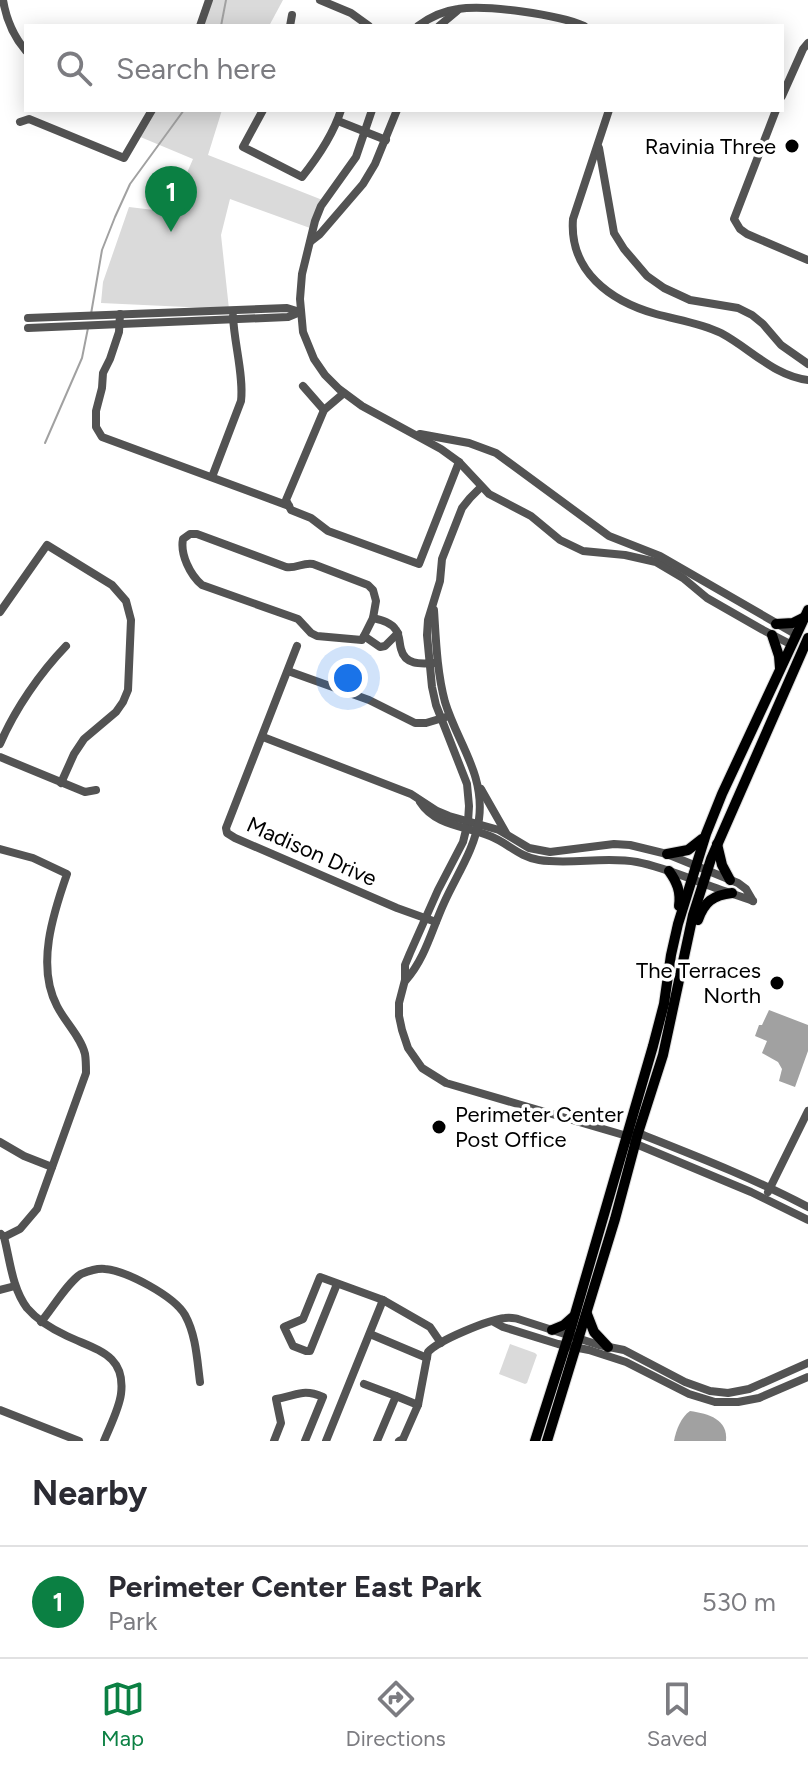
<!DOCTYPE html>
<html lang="en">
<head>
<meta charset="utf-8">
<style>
	:root { --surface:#fff; --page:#f7f7f7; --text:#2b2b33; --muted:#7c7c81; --line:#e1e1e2; --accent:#0b8043 }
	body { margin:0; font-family:Figtree,sans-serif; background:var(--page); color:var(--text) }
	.you { position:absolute; left:348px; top:678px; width:28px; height:28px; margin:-20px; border:6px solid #fff; border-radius:50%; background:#1a73e8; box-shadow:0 0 0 12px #1a73e833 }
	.badge { display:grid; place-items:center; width:52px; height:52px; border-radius:50%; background:var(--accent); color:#fff; font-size:26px; font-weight:700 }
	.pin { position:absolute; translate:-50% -66px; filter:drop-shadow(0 2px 4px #0008) }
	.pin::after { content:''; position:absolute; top:42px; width:28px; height:24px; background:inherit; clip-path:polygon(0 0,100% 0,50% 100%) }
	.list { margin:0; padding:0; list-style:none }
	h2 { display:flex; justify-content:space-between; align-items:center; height:104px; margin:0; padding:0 32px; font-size:34px }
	h2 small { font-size:26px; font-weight:400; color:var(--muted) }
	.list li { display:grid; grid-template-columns:52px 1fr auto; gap:24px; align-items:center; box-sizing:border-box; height:112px; padding:0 32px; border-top:2px solid var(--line) }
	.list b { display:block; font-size:30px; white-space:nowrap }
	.list p { margin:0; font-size:26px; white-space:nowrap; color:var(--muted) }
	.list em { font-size:26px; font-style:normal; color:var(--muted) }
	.icon { flex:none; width:44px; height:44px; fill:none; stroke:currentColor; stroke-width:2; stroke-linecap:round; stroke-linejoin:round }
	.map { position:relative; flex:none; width:808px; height:1441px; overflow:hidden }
	.search { position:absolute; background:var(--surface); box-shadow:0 4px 20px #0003; left:24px; right:24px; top:24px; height:88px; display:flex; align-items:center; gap:20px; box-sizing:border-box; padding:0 28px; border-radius:0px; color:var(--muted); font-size:30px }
	.sheet { height:216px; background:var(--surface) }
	nav { display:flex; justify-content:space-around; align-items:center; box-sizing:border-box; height:112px; border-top:2px solid var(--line); background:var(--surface); font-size:22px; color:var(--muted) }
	nav a { display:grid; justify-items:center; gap:4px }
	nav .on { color:var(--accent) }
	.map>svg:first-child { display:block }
	.green { fill:#dadada }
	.water { fill:#a1a1a1 }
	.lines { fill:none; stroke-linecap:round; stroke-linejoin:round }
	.stream { stroke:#a1a1a1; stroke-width:2 }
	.major-casing { stroke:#dbdbdb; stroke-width:12 }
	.minor { stroke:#535353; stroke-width:8 }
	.major { stroke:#000; stroke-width:10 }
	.poi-dot { fill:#000; stroke:#fff; stroke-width:3 }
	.labels { text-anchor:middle; stroke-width:7; stroke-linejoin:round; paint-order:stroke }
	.poi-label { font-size:22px; fill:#000; stroke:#fff; text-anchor:end }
	.street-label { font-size:22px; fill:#000; stroke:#fff }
</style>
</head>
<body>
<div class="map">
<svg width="808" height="1441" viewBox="0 0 808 1441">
	<rect width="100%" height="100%" fill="#fff"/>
	<g class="green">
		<path d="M206,0H283L269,26H196Z"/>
		<path d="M154,110H222L208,155L325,201L310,228L230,199L221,235L229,309L101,303L103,282L129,207L170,212L193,159L138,136Z"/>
		<path d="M510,1344L535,1353L537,1355L527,1383L525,1384L499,1374Z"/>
	</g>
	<g class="water">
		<path d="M769,1010L808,1025V1051L795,1087L779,1081L782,1069L778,1062L762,1053L767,1041L755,1036L759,1025H762Z"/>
		<path d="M690,1411C709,1414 728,1419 726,1441H674C676,1430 681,1417 690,1411Z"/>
	</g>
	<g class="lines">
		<g class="stream">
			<path d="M221,26L226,0"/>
			<path d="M91,314L102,250L115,217L130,184L184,110"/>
			<path d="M45,443L82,358L88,328"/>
		</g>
		<defs>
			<g id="major">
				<path d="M776,624L793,623L805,617"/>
				<path d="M772,635L779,656L780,668"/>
				<path d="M717,844L722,865L730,880"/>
				<path d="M667,854L688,850L702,839"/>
				<path d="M669,871C677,882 681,892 679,906"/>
				<path d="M698,920C704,902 713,895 732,893"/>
				<path d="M587,1314L594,1332L608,1347"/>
				<path d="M552,1330L564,1325L573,1317"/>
				<path d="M535,1441L571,1328L653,1046L664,1004L671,955L678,924L706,834L722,794L808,610"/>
				<path d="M547,1441L615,1219L638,1133L663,1055L693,915L711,859L808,638"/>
			</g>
		</defs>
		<use href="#major" class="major-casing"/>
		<g class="minor">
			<path d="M3,0C6,18 14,37 26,51"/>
			<path d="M320,0L351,13L369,26"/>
			<path d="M200,26L209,0"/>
			<path d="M290,26L292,15"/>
			<path d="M418,26C430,17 443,11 458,9C486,4 559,15 584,26"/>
			<path d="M439,26L457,11"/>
			<path d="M782,96L803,49L808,43"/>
			<path d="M263,110L243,147L302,177C318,157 333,135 341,110"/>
			<path d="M372,110L356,157L321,206L315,221L302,274L300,299L303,332L314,359L325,375L339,389L362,406L441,449L459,462L489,494L531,516L560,540L583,551L625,555L656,562L683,578L707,598L763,630L792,645"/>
			<path d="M609,110L573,219C569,271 610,301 656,314C678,320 701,323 721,333C751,349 774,376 808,380"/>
			<path d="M776,110L734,219L740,229L747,234L808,260"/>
			<path d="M338,121L386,140"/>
			<path d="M20,122L29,119L124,158L152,110"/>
			<path d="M599,148L614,233L624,249L647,276L664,288L690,300L738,308L752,315L763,324L781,345L808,364"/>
			<path d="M311,241L320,234L363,184L375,164L397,110"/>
			<path d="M120,314L119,332L110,359L103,373L102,388L96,411V427L102,437L289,506"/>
			<path d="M28,318L287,308L300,312"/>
			<path d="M28,328L288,317L300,312"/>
			<path d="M303,386L324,410"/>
			<path d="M344,393L324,410L286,500L291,510L311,518L328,531L419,564L459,462"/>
			<path d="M420,434L469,443L496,453L609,536L660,556L797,635"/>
			<path d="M212,477L241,401C244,376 234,343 233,316"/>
			<path d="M481,487L470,498L462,508L442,559L440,581L428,620L427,635L432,687L436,705L467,784L469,806L468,822L463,842L438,890L410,953L405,965V980L399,1003V1016L402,1030L408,1048L422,1068L446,1083L627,1136L636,1144L751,1192L808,1220"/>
			<path d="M190,534H197L286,567C296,569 303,562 313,564L368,585L373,590L376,601L373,618L362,640L317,636L311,633L298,619L202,585C190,575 180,554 183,539Z"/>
			<path d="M0,612L47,545L112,585L126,601L131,620L128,690L123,702L116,712L84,739L74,754L61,783"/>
			<path d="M373,618C381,620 391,622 396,630C400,636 399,642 401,649C405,665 420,664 434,663"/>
			<path d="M364,636L380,647L385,646L398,633"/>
			<path d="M297,646L226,828L227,833L235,838L397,908L436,922"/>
			<path d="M288,671L369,700L415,723H426L446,717"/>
			<path d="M263,737L411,794L437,811L449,816L499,830L529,848L550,852L614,844L630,845L667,854L738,883L746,889L753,901"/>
			<path d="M0,744C15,709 40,673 66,646"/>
			<path d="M0,757L85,792L96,790"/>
			<path d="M481,789L506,833"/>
			<path d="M420,802C435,826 466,826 490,836C508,843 519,857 539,860C571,865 605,856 637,862C663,867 688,878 713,887C726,892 740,896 753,901"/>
			<path d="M0,849L33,858L67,874C53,914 36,966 57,1006C65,1022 81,1037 85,1054C86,1060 86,1067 86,1073L37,1209L20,1229L4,1237"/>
			<path d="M406,980C425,959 432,929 444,903C456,876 475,849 479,819C485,774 457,742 445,702C437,672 436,641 434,610"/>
			<path d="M635,1134L638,1133C696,1156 753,1178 808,1207"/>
			<path d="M0,1142L24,1156L52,1167"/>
			<path d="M768,1192L808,1111"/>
			<path d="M1,1234L4,1237C10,1260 12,1288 27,1308C38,1321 52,1329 67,1336C96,1350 126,1354 121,1394C119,1409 110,1426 104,1441"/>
			<path d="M337,1284L310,1351H306L293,1346L284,1327L303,1319L320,1277L383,1300L430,1327L441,1343"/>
			<path d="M0,1290L15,1286"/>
			<path d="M41,1322C52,1309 68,1282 81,1274C89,1271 97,1268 105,1269C127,1271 174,1296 185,1315C196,1335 197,1359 200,1382"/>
			<path d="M494,1322L503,1327L558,1344L589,1350L626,1362L689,1394L715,1402H738L759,1398L808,1377"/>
			<path d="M370,1334L427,1358"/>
			<path d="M364,1384L396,1396L377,1441"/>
			<path d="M396,1396L418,1405"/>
			<path d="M0,1410L79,1441"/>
			<path d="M274,1441L281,1423L276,1399C297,1396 302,1388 323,1397L305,1441"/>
			<path d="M326,1441L383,1300"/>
			<path d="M399,1441L403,1439L418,1405L428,1352C439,1340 488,1320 505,1318C511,1317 513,1318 518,1319L599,1345L624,1350L685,1382L710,1391L728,1393L749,1389L808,1363"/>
		</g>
		<use href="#major" class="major"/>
	</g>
	<g class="poi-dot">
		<circle cx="792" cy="146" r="8"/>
		<circle cx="777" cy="983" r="8"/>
		<circle cx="439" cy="1127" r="8"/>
	</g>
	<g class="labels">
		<g class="poi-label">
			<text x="776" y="154">Ravinia Three</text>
			<text x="761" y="978">The Terraces<tspan x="761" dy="25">North</tspan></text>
			<text x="455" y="1122" text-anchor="start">Perimeter Center<tspan x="455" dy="25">Post Office</tspan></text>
		</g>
		<g class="street-label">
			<text transform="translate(312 851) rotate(24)" y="8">Madison Drive</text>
		</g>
	</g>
</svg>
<div class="you"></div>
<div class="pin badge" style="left:171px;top:232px">1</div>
<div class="search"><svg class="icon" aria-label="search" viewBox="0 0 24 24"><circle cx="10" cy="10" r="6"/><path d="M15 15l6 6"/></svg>Search here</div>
</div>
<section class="sheet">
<h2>Nearby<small></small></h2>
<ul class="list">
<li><span class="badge">1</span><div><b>Perimeter Center East Park</b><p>Park</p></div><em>530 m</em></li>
</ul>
</section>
<nav>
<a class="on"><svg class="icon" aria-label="map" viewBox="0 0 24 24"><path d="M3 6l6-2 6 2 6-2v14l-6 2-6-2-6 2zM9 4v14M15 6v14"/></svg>Map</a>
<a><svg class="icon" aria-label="directions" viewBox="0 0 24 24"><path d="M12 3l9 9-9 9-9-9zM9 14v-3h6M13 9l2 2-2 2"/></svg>Directions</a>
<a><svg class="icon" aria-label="saved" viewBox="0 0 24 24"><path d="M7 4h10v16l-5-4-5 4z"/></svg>Saved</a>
</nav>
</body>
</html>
